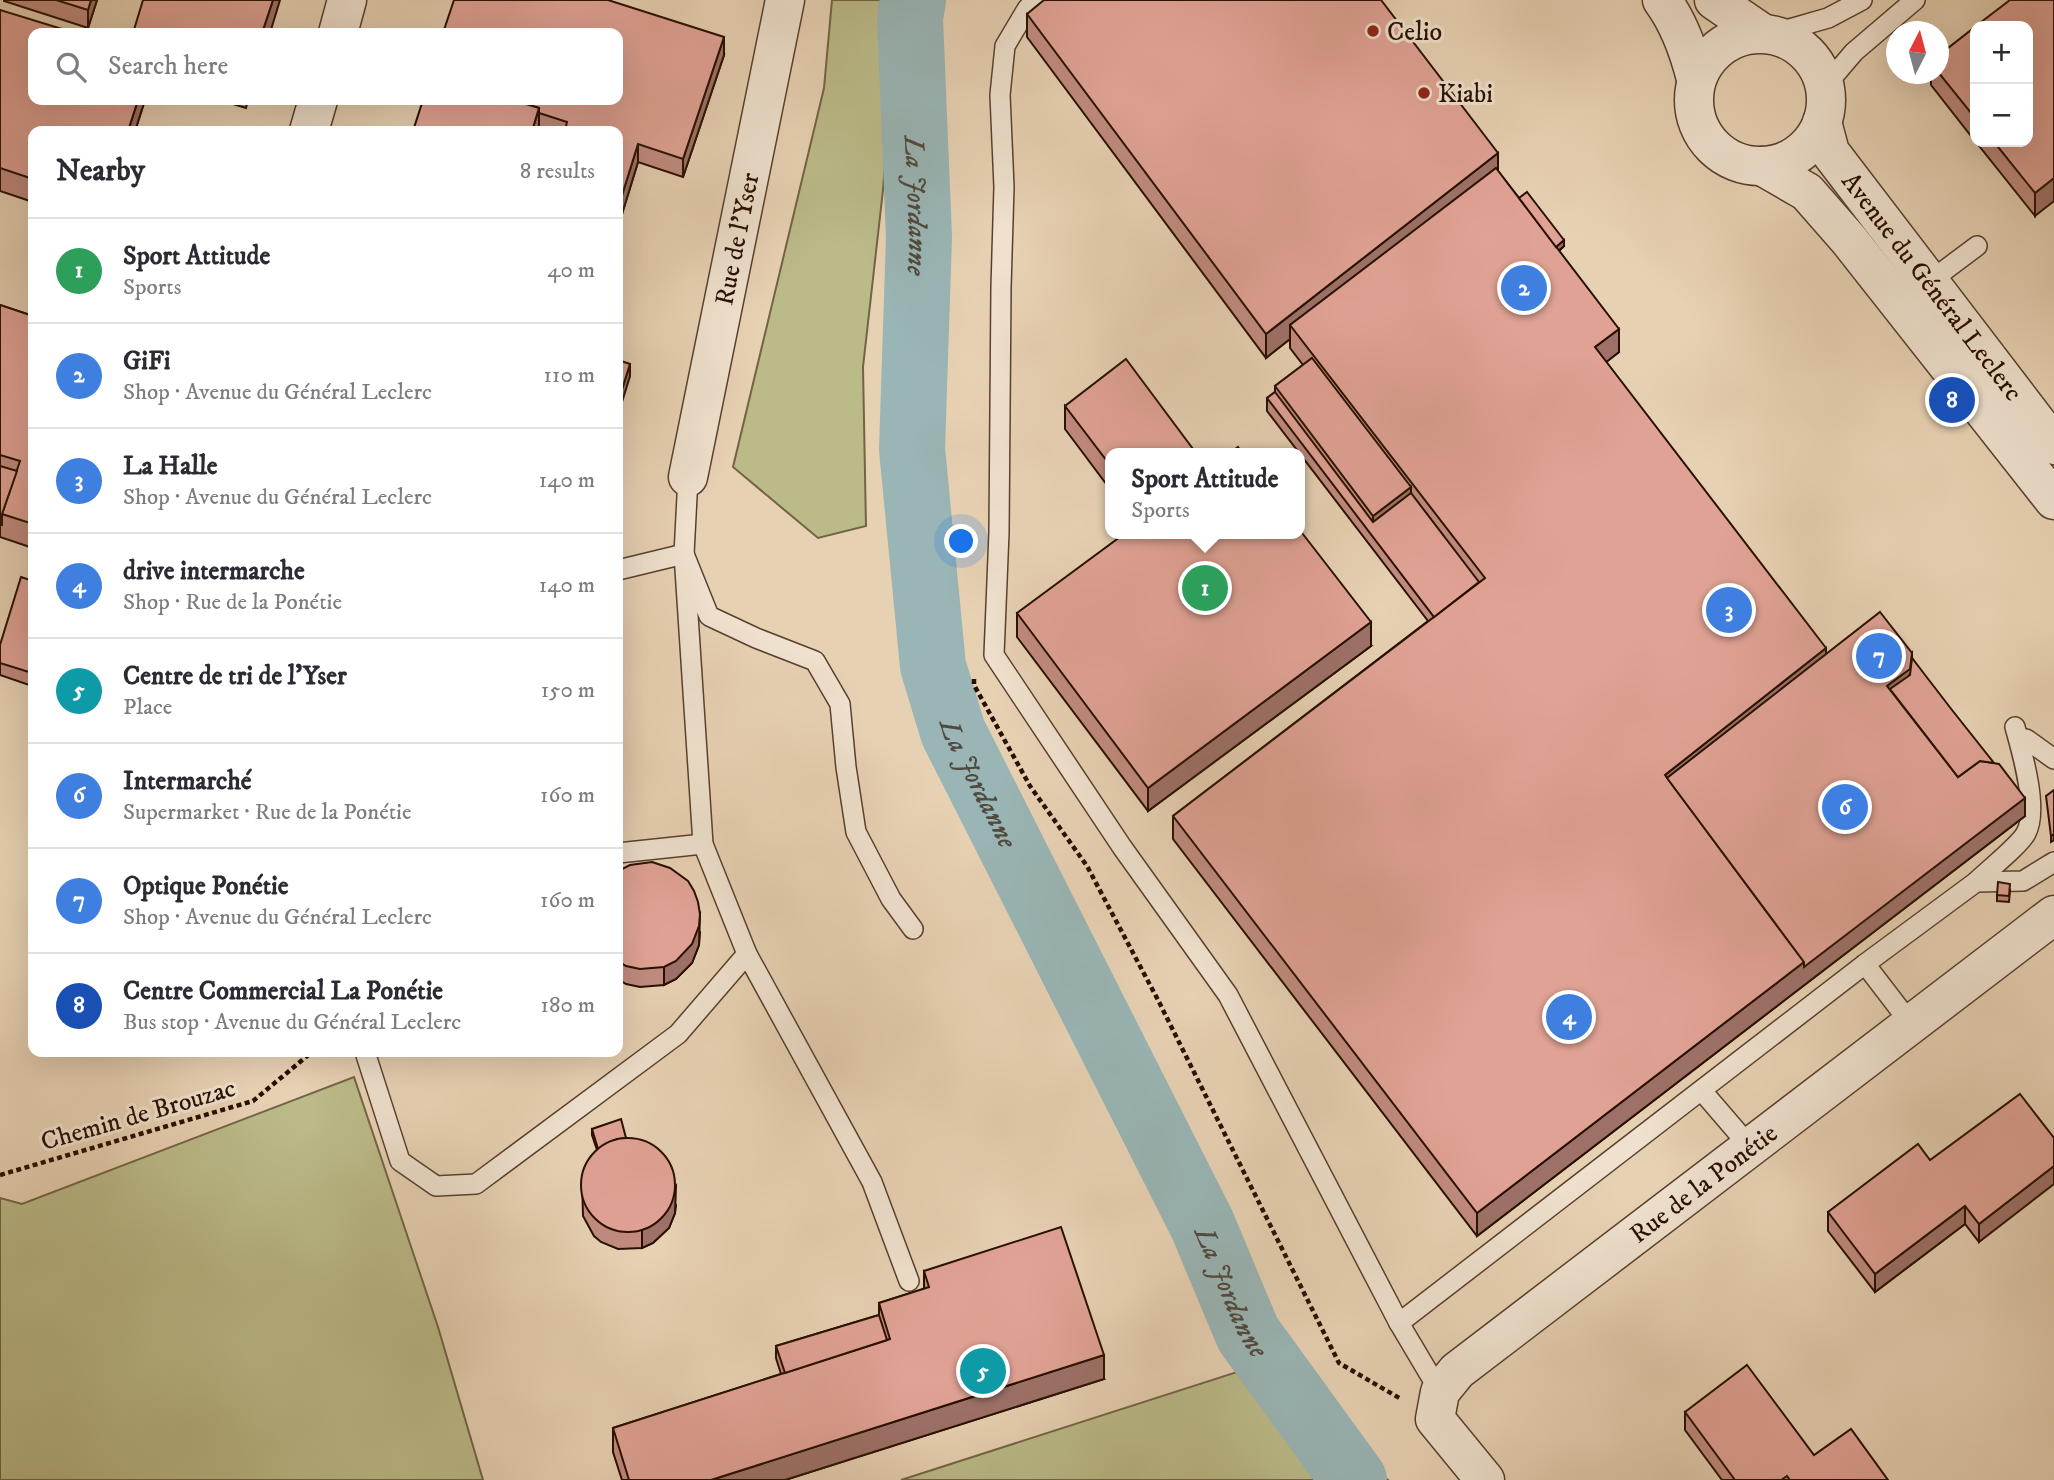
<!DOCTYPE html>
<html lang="en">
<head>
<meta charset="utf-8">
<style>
	:root { --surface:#fff; --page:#f7f7f7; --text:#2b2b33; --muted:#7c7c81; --line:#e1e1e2; --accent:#0f766e }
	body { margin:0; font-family:"IM FELL DW Pica",serif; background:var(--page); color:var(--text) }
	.controls { position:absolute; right:21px; top:21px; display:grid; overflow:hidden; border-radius:14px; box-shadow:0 7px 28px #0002 }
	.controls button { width:63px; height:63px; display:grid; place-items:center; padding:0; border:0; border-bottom:2px solid var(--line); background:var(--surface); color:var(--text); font:35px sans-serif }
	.compass { position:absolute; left:1886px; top:21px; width:63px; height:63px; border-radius:50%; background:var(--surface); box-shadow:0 7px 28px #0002; rotate:6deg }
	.you { position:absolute; left:962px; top:542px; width:24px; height:24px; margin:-18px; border:5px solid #fff; border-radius:50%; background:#1a73e8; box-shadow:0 0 0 10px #1a73e833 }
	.badge { display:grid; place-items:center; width:46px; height:46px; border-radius:50%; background:var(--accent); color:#fff; font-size:23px; font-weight:700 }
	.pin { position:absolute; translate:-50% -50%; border:4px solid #fff; box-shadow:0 2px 7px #0006 }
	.popup { position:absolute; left:1105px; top:448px; width:200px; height:91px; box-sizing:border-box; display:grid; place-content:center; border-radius:14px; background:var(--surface); filter:drop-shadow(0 2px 5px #0005); font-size:23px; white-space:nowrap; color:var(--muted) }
	.popup b { font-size:26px; color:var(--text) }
	.popup::after { content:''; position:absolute; left:50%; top:100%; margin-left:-14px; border:14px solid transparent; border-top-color:var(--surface) }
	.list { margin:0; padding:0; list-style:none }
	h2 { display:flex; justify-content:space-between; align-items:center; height:91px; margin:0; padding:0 28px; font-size:30px }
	h2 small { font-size:23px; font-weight:400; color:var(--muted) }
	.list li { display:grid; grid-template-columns:46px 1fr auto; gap:21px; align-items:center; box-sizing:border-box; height:105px; padding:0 28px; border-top:2px solid var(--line) }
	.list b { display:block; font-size:26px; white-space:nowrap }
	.list p { margin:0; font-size:23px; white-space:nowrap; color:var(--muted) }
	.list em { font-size:23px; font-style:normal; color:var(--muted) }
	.icon { flex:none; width:38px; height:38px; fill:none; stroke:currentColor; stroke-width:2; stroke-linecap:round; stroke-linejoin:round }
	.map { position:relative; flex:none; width:2054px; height:1480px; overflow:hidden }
	.search { position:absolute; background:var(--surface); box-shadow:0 7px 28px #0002; left:28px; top:28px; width:595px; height:77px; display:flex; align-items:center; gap:18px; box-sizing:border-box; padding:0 24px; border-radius:14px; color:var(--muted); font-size:26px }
	.panel { position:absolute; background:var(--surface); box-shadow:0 7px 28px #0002; left:28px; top:126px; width:595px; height:931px; border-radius:14px }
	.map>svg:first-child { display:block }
	.green { fill:#bbba89; stroke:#726444; stroke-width:2 }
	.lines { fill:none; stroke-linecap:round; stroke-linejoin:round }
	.river { stroke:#99b5b5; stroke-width:66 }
	.service-casing { stroke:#58402d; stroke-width:22 }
	.minor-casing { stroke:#58402d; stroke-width:41 }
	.tertiary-casing { stroke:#58402d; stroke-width:41 }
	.path { stroke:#280f00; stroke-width:4.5; stroke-dasharray:5 3.5; stroke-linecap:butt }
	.service { stroke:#efe1ce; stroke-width:19 }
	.minor { stroke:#efe1ce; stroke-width:38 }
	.tertiary { stroke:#efe1ce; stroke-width:38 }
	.wall { fill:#c18b80; stroke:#280f00; stroke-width:2 }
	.shaded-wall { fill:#9d7168; stroke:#280f00; stroke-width:2 }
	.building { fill:#e0a295; stroke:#280f00; stroke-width:2 }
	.poi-dot { fill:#8f2418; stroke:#efe1ce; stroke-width:2.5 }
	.labels { text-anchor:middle; stroke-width:6; stroke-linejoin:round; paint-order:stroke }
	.poi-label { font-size:26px; fill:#280f00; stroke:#efe1ce; text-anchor:start }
	.street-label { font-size:26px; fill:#280f00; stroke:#efe1ce }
	.water-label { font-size:28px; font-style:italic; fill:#50493f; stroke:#efe1ce }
</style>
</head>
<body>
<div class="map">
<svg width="2054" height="1480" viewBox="0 0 2054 1480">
	<rect width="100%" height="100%" fill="#e7d1b3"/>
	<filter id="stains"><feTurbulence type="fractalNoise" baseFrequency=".00286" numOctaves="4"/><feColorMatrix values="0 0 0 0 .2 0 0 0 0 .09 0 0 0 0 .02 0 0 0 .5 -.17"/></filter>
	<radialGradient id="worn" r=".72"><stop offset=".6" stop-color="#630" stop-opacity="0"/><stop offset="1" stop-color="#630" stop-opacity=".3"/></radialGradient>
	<g class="green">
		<path d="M832,0H897L883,190L863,367L866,526L818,538L733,467L824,88Z"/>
		<path d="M354,1077L438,1327L483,1480H0V1198L22,1204Z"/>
		<path d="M1240,1371L1388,1480H901Z"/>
	</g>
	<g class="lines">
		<path class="river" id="s1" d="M913,0L910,18L919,237L912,449L933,666L953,732L1202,1224L1248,1334L1354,1480"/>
		<defs>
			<g id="service">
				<path d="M1035,0L1027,9L1005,46L1000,95L1004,187L1001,287L999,532L994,655L1122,847L1228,995L1399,1323L1440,1392"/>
				<path d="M1772,34L1828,18L1862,0"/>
				<path d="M1825,86L1854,52L1915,0"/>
				<path d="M1929,282L1977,246"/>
				<path d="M618,570L684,554L688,477"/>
				<path d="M2026,739L2054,759"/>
				<path d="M618,853L703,844"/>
				<path d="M1976,882C1987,871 2020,845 2026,833C2039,810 2022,752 2015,727"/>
				<path d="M1911,1024L1865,964L1976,882L2023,881L2054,862"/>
				<path d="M365,1052L400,1161L436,1186L476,1184L678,1034L747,954"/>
				<path d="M1702,1091L1751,1148"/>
				<path d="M909,1281L872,1182L747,954L703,844L684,554L709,616L756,638L815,661L840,704L846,767L856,832L891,899L913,929"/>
				<path d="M1399,1323L1865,964"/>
			</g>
			<g id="minor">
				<path d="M338,33L347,0"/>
				<path d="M309,131L318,100"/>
				<path id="s2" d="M688,477L785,0"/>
				<path id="s3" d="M1485,1480L1435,1419L1440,1392L1457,1371L2054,915"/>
			</g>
			<g id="tertiary">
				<path d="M1662,0C1679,23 1689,51 1696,79"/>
				<path d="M1714,0L1762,33"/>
				<circle cx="1760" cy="100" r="66"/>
				<path id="s4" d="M1822,122L1830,152L2054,445"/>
				<path d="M1762,166L1807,192L1849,240L2054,500"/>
			</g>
		</defs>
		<use href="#service" class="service-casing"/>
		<use href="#minor" class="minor-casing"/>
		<use href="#tertiary" class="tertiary-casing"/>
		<g class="path">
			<path d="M974,679V685L1030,786L1087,866L1158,1000L1339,1363L1401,1399"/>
			<path d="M0,1175L253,1101L312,1052"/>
		</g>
		<use href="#service" class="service"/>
		<use href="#minor" class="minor"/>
		<use href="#tertiary" class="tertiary"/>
	</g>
	<g class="wall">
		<path d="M4,0H97L88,28L4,1Z"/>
		<path d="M2054,0L2035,216L1976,142H2028Z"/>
		<path d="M0,10L145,100L135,131H33V202L0,191Z"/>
		<path d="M1027,14L1498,171L1519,198L1564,246L1559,251L1619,352L1606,362L1826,654L1912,658L2025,816L1477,1236L1173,839V816L1428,621L1267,411V398L1275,392V386L1303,365L1290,348V339L1266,358L1027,37Z"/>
		<path d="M1975,27V141L1931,85V74H1938V56Z"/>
		<path d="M724,55L683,177L638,162L618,227V131H413Z"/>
		<path d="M220,100H248L246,108Z"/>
		<path d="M0,305L33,316V548L0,537Z"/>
		<path d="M1065,406L1110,453V489L1065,429Z"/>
		<path d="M33,581V683L32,686L0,675V645Z"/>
		<path d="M1017,613L1371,646L1148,811L1017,637Z"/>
		<path d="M618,871L700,932L699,945L692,963L676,979L664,985L640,987L626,984L618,979Z"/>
		<path d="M2010,890L2009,902L1997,901V895Z"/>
		<path d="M592,1129L626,1138L676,1205L675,1213L669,1228L653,1243L642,1248L618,1249L601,1242L594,1236L583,1216L582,1178L597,1150L592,1135Z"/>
		<path d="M2054,1138L1979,1242L1965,1224L1875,1292L1828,1231V1212L1930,1160Z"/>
		<path d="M924,1271L1104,1379L785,1480H622L613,1452V1428L781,1374L776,1358V1346L879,1315V1303L924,1289Z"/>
		<path d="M1685,1412L1814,1455L1888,1480H1722L1685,1430Z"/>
	</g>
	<g class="shaded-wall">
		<path d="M91,0H97L88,28V10Z"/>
		<path d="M273,0H280L270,33H262Z"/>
		<path d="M724,37V55L683,177V159Z"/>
		<path d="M138,100H145L135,131H128Z"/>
		<path d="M539,108V131H532Z"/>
		<path d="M638,144V162L618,227V208Z"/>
		<path d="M1498,153V177L1290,325V339L1266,358V334Z"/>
		<path d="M2054,178V201L2035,216V193Z"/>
		<path d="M1564,240V246L1548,260V253Z"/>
		<path d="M1619,329V352L1595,371V347Z"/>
		<path d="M630,364V376L618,415V402Z"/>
		<path d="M1411,487V505L1373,534V516Z"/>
		<path d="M1371,622V646L1148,811V788Z"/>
		<path d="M1826,648V672L1673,792L1665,775Z"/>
		<path d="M1912,653V671L1893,699L1887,686Z"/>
		<path d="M2025,798V816L1477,1236V1213L1804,962Z"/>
		<path d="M2054,834V840L2051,842V836Z"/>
		<path d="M700,914L699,945L692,963L676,979L664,985V967Z"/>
		<path d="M2054,1166V1184L1979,1242V1224Z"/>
		<path d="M676,1186L675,1213L669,1228L653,1243L642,1248V1230Z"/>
		<path d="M1965,1206V1224L1875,1292V1274Z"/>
		<path d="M1104,1355V1379L785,1480H711Z"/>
	</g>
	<g class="building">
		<path d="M56,0H91L88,10Z"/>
		<path d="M143,0H273L262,33H133Z"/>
		<path d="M454,0H608L724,37L683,159L638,144L618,208V131H565L567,122L539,113V108L513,100H618V33H443Z"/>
		<path d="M1044,0H1381L1498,153L1266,334L1027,14Z"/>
		<path d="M2010,0H2054V178L2035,193L1994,142H2028V26H1976Z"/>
		<path d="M0,10L75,33H33V100H138L128,131H33V179L0,168Z"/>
		<path d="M1975,27V118L1938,72V56Z"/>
		<path d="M423,100H513L539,108L532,131H413Z"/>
		<path d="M1496,168L1619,329L1595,347L1826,648L1665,775L1804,962L1477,1213L1173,816L1485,578L1290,325Z"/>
		<path d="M1527,192L1564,240L1556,247L1519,198Z"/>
		<path d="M0,305L33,316V524L2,514L20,461L0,455Z"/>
		<path d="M1312,358L1411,487L1373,516L1275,386Z"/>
		<path d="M1126,359L1196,453H1110V465L1065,406Z"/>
		<path d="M618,360L630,364L618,402Z"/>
		<path d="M1275,392L1373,522L1411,493L1479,582L1434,617L1267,398Z"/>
		<path d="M1238,447L1242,453H1230Z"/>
		<path d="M0,466L17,471L2,514V525H0Z"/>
		<path d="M1299,529L1371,622L1148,788L1017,613L1124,534H1299Z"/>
		<path d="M21,577L33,581V670L32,673L0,663V645Z"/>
		<path d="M1880,612L1912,653L1910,669L1887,686L1958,777L1980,761L1999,764L2025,798L1804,967V962L1667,778Z"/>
		<path d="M1912,658L1952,710L1994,763L1980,761L1958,777L1890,689L1910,675Z"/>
		<path d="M2054,790V834L2051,836L2046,796Z"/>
		<path d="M652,862L670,868L688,881L694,891L698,902L700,914L699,926L692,944L676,961L664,967L640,969L626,966L618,961V871L630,865Z"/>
		<path d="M1998,882L2010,884L2009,896L1997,895Z"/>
		<path d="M2020,1094L2054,1138V1166L1979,1224L1965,1206L1875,1274L1828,1212L1918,1144L1930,1160Z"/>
		<path d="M621,1119L626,1138L617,1139L598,1149L592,1129Z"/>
		<circle cx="628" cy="1185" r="47"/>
		<path d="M1061,1227L1104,1355L711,1480H629L613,1428L890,1339L879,1303L929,1287L924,1271Z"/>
		<path d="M879,1315L887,1340L785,1373L776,1346Z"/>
		<path d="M1747,1365L1814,1455L1851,1429L1888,1480H1790L1787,1476L1781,1480H1735L1685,1412Z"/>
	</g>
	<g class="poi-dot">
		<circle cx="1373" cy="31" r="7"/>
		<circle cx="1424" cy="93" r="7"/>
	</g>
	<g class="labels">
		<g class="poi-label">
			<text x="1387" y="40">Celio</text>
			<text x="1438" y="102">Kiabi</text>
		</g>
		<g class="street-label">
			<text dy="9" stroke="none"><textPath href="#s2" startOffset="243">Rue de l'Yser</textPath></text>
			<text dy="9" stroke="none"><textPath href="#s4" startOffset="200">Avenue du Général Leclerc</textPath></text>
			<text transform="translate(138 1114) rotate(-16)" y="9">Chemin de Brouzac</text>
			<text dy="9" stroke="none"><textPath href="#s3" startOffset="443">Rue de la Ponétie</textPath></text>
		</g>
		<g class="water-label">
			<text dy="10" stroke="none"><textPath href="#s1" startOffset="206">La Jordanne</textPath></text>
			<text dy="10" stroke="none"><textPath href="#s1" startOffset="794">La Jordanne</textPath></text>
			<text dy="10" stroke="none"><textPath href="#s1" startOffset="1362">La Jordanne</textPath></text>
		</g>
	</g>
	<rect width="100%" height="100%" filter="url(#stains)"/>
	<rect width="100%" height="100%" fill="url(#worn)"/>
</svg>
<div class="controls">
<button>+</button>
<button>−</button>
</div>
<svg class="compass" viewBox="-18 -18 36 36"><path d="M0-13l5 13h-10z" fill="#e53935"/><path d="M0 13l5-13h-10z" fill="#7c7c81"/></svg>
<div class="you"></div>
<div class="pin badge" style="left:1205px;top:588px;background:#2e9e5b">1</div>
<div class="popup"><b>Sport Attitude</b>Sports</div>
<div class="pin badge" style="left:1524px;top:288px;background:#3f7fe0">2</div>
<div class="pin badge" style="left:1729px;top:610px;background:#3f7fe0">3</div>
<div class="pin badge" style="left:1569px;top:1017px;background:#3f7fe0">4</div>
<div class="pin badge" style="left:983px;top:1371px;background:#0f9aa8">5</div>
<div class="pin badge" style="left:1845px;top:807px;background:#3f7fe0">6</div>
<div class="pin badge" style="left:1879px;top:656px;background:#3f7fe0">7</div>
<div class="pin badge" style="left:1952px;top:400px;background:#1a4fb4">8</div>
<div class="search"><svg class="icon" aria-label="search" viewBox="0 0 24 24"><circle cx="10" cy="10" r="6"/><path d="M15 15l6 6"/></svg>Search here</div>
<section class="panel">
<h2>Nearby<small>8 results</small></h2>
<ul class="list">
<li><span class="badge" style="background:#2e9e5b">1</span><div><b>Sport Attitude</b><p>Sports</p></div><em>40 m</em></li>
<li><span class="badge" style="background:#3f7fe0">2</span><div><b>GiFi</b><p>Shop · Avenue du Général Leclerc</p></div><em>110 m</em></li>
<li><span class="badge" style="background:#3f7fe0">3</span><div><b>La Halle</b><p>Shop · Avenue du Général Leclerc</p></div><em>140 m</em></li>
<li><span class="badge" style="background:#3f7fe0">4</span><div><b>drive intermarche</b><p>Shop · Rue de la Ponétie</p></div><em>140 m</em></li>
<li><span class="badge" style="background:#0f9aa8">5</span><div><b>Centre de tri de l'Yser</b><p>Place</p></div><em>150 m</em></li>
<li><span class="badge" style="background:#3f7fe0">6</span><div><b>Intermarché</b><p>Supermarket · Rue de la Ponétie</p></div><em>160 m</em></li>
<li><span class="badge" style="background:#3f7fe0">7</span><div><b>Optique Ponétie</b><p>Shop · Avenue du Général Leclerc</p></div><em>160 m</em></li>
<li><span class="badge" style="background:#1a4fb4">8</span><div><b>Centre Commercial La Ponétie</b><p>Bus stop · Avenue du Général Leclerc</p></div><em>180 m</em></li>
</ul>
</section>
</div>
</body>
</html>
